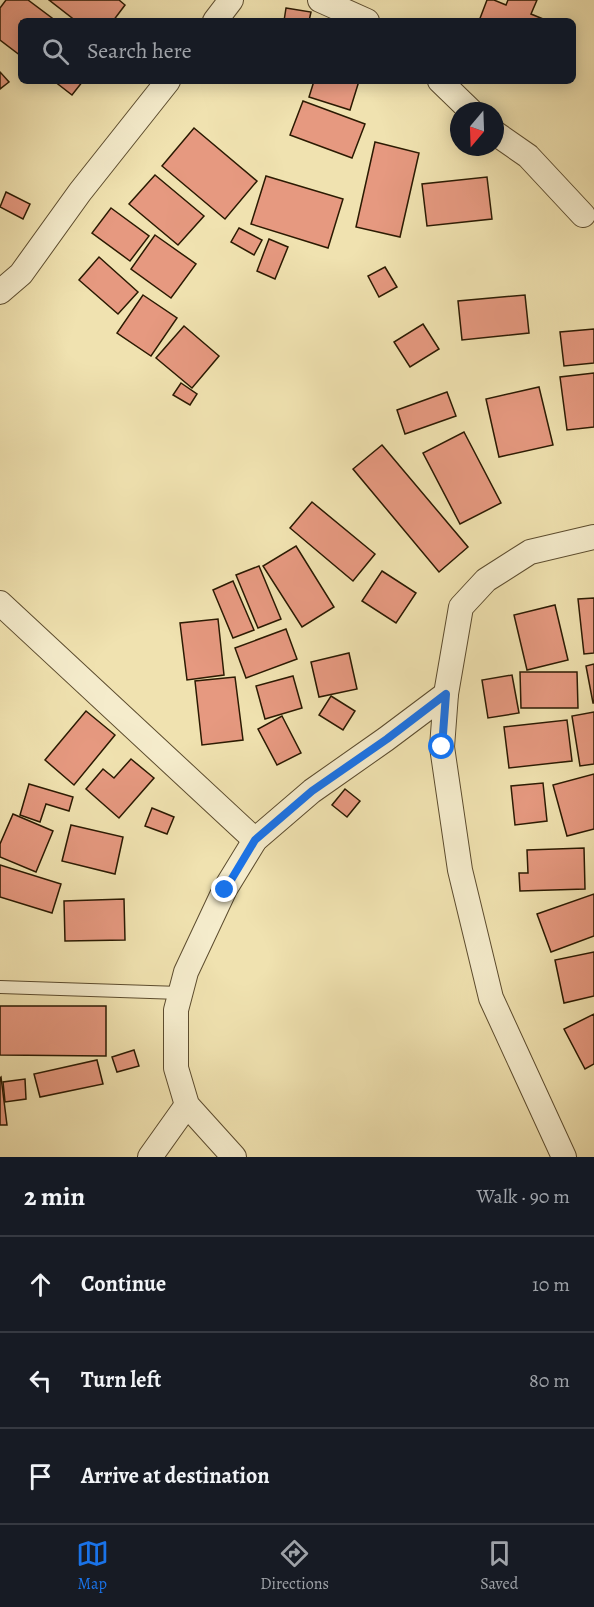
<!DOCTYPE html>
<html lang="en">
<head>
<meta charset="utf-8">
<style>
	:root { --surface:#171b24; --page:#20242c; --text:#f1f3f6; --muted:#9ea1a6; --line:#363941; --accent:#1a73e8 }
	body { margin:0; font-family:Alegreya,serif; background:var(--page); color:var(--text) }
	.compass { position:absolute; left:450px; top:102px; width:54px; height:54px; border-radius:50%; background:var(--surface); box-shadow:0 3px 15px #0003; rotate:199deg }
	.stop { position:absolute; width:18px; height:18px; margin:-14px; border:4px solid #1a73e8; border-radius:50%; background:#fff }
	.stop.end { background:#1a73e8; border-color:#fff; box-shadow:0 2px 6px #0008 }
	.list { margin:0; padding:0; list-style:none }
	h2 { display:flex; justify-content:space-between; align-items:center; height:78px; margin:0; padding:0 24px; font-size:26px }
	h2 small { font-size:20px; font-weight:400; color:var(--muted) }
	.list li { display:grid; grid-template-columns:39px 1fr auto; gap:18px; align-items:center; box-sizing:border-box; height:96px; padding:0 24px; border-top:2px solid var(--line) }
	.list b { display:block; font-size:22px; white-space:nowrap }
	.list em { font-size:20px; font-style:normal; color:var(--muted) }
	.icon { flex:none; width:33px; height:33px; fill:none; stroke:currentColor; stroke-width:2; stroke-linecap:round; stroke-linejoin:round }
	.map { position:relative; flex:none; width:594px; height:1157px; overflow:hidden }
	.search { position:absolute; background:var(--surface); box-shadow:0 3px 15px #0003; left:18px; right:18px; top:18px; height:66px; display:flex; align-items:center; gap:15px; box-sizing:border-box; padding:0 21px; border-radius:9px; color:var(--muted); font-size:22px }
	.sheet { height:366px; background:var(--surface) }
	nav { display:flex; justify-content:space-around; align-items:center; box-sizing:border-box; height:84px; border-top:2px solid var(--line); background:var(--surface); font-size:16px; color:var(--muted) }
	nav a { display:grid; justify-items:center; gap:3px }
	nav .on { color:var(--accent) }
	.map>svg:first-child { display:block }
	.building { fill:#e69980; stroke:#2b1a02; stroke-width:1.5 }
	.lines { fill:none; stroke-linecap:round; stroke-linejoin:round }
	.service-casing { stroke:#5c4c2e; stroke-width:14 }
	.minor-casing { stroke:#5c4c2e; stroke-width:26 }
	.service { stroke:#f5eccc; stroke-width:12 }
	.minor { stroke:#f5eccc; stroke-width:24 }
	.route { stroke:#1a73e8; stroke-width:8 }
</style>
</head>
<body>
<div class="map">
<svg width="594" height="1157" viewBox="0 0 594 1157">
	<rect width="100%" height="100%" fill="#f0e2b0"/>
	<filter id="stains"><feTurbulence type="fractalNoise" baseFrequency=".00333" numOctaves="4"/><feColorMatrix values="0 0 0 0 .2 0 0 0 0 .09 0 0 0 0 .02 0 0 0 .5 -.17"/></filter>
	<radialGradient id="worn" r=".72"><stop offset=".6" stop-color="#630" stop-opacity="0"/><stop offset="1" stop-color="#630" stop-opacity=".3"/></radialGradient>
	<g class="building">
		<path d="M6,0H28L56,21H21V56L0,40V8Z"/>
		<path d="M49,0H119L125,5L113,21H76Z"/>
		<path d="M487,0H494L506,5L508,0H537L531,14L548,21H479Z"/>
		<path d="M286,8L311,12L309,21H284Z"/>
		<path d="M0,72L9,82L0,89Z"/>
		<path d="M54,81H83L72,95Z"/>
		<path d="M314,81H359L350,110L309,97Z"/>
		<path d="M303,101L365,124L352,158L290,135Z"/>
		<path d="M194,128L257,181L225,219L162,166Z"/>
		<path d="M375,142L419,153L400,237L356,227Z"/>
		<path d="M155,175L204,216L178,245L129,204Z"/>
		<path d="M266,176L343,199L328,248L251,224Z"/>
		<path d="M487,177L492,219L427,226L422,184Z"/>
		<path d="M6,192L30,204L23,219L0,207Z"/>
		<path d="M111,208L149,236L130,261L92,233Z"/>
		<path d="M239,228L262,240L254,255L231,242Z"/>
		<path d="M155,235L196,264L171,298L131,269Z"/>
		<path d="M269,239L288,247L275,279L257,271Z"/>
		<path d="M99,257L138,292L118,314L79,280Z"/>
		<path d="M385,267L397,287L379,297L368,276Z"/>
		<path d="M143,295L177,318L151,356L117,333Z"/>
		<path d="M525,295L529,333L462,340L458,301Z"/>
		<path d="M423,324L439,349L410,367L394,342Z"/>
		<path d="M184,326L219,356L192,388L156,358Z"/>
		<path d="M594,329V363L564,366L560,332Z"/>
		<path d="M594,373V427L567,430L560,377Z"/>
		<path d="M181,383L197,394L190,405L173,395Z"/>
		<path d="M539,387L553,445L499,457L486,399Z"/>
		<path d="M447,392L456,416L405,434L397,410Z"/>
		<path d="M464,432L501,503L460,524L423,453Z"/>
		<path d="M382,445L468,547L439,572L353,469Z"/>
		<path d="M312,502L375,554L353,581L290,528Z"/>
		<path d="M296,546L334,607L302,627L263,566Z"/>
		<path d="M259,566L281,619L258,628L236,575Z"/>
		<path d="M382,571L416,593L396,623L362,601Z"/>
		<path d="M233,581L254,630L233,638L213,590Z"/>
		<path d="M594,598V653L584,654L578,599Z"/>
		<path d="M555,605L568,660L527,670L514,615Z"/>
		<path d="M218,619L224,675L187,680L180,623Z"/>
		<path d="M286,629L297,659L246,678L235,648Z"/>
		<path d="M349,653L357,689L319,697L311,662Z"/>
		<path d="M594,664V703H593L586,666Z"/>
		<path d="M520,672H577L578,708H521Z"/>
		<path d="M512,675L519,713L488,718L482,680Z"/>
		<path d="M293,676L302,708L265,719L256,686Z"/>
		<path d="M235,677L243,740L202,745L195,681Z"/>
		<path d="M331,696L355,711L343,730L319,715Z"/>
		<path d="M86,711L115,735L74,785L45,760Z"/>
		<path d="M594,712V764L580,766L572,716Z"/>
		<path d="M282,716L301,753L277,765L258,729Z"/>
		<path d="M567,720L572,761L509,768L504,727Z"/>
		<path d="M131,759L154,778L119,818L86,789L103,769L114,778Z"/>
		<path d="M594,774V829L567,836L553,785Z"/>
		<path d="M543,783L547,821L515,825L511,786Z"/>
		<path d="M29,784L73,797L69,811L46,804L40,822L20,815Z"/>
		<path d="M345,789L360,801L347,817L332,805Z"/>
		<path d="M152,808L174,817L167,834L145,826Z"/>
		<path d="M13,814L53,831L36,872L0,857V844Z"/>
		<path d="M71,825L123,837L115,874L62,861Z"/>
		<path d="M584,848L585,889L520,891L519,873H528L527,850Z"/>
		<path d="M0,865L61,884L52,913L0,897Z"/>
		<path d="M594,894V936L551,952L537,914Z"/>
		<path d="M124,899L125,940L65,941L64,901Z"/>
		<path d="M594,952V996L564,1003L555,960Z"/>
		<path d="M0,1006H106V1056L0,1055Z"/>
		<path d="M594,1014V1064L585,1069L564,1029Z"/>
		<path d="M134,1050L139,1066L117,1072L112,1057Z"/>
		<path d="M97,1060L103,1084L40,1097L34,1074Z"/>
		<path d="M1,1077L7,1125H0V1078Z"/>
		<path d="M25,1079L26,1099L5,1102L3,1082Z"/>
	</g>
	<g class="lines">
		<defs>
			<path id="service" d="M0,987L180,993"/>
			<g id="minor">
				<path d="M320,0L367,21"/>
				<path d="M215,21L231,0"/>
				<path d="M440,81L471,111"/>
				<path d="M495,133L528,156L583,215"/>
				<path d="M0,292L21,274L80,192L168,81"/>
				<path d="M0,603L255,840"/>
				<path d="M150,1157L187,1105"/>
				<path d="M234,1157L187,1105L176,1068V1010L186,972L225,889L255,840L312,791L386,739L446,694"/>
				<path d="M564,1157L491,998L460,870L442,747L446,694L461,607L486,580L530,552L594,537"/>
			</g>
		</defs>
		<use href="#service" class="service-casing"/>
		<use href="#minor" class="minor-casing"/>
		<use href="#service" class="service"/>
		<use href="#minor" class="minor"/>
	</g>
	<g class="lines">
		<path class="route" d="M225,890L255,840L312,791L387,739L446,694L442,747"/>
	</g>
	<rect width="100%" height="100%" filter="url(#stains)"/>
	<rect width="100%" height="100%" fill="url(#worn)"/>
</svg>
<svg class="compass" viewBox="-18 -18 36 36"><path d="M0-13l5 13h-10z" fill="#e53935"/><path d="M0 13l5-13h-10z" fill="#9ea1a6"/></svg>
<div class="stop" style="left:442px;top:747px"></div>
<div class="stop end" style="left:225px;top:890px"></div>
<div class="search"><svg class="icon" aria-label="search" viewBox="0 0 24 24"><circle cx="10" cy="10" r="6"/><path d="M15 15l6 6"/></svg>Search here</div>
</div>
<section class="sheet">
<h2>2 min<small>Walk · 90 m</small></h2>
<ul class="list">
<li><svg class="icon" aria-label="ahead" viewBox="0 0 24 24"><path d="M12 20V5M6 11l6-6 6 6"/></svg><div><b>Continue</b></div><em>10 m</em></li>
<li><svg class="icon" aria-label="left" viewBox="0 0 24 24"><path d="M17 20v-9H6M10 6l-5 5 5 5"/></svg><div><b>Turn left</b></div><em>80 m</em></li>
<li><svg class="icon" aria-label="arrive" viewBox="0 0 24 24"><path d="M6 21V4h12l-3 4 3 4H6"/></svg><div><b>Arrive at destination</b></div></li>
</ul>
</section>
<nav>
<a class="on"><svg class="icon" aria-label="map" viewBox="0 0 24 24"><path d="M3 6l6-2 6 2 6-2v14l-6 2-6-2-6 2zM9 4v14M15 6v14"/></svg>Map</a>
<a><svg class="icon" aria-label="directions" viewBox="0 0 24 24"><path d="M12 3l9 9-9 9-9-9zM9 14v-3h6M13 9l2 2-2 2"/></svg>Directions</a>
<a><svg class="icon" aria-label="saved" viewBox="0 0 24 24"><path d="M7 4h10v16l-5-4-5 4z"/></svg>Saved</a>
</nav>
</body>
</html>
